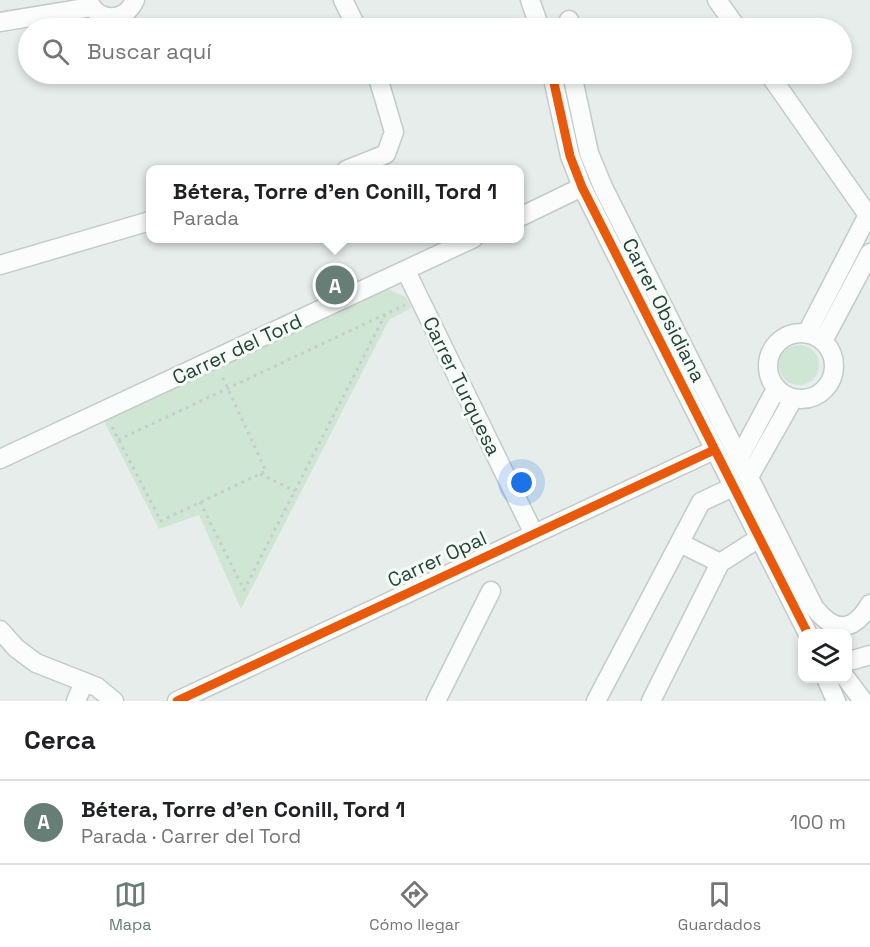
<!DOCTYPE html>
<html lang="es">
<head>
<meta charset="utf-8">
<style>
	:root { --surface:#fff; --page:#f2f2f2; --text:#202124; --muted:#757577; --line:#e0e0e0; --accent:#677e76 }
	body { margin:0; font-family:"Space Grotesk",sans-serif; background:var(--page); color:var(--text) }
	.controls { position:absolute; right:18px; bottom:18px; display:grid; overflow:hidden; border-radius:12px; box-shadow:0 3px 9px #0003 }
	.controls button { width:54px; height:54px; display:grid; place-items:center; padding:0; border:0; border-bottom:2px solid var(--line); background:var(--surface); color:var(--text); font:30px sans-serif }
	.you { position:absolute; left:522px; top:483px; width:21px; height:21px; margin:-15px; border:4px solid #fff; border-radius:50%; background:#1a73e8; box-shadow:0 0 0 9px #1a73e833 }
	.badge { display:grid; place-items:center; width:39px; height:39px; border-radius:50%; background:var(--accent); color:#fff; font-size:20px; font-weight:700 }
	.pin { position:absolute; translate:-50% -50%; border:3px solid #fff; box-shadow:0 2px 6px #0006 }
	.popup { position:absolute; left:146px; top:165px; width:378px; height:78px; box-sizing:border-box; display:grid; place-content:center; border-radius:12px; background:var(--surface); filter:drop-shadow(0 2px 4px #0005); font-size:20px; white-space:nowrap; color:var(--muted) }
	.popup b { font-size:22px; color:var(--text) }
	.popup::after { content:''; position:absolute; left:50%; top:100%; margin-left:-12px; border:12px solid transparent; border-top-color:var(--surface) }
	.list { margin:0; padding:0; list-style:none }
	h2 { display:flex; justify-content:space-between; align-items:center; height:78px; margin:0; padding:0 24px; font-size:26px }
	h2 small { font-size:20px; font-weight:400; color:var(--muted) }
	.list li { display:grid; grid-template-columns:39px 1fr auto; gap:18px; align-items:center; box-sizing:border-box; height:84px; padding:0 24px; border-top:2px solid var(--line) }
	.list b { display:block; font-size:22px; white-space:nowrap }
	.list p { margin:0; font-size:20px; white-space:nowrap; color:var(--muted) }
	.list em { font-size:20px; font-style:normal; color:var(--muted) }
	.icon { flex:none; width:33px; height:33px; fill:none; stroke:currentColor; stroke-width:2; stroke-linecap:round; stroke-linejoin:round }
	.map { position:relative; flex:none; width:870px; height:701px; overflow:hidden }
	.search { position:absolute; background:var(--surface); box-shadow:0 3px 9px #0003; left:18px; right:18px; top:18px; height:66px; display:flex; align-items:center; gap:15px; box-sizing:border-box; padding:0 21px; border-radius:33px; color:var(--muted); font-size:22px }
	.sheet { height:162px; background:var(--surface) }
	nav { display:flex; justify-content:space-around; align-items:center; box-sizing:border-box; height:84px; border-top:2px solid var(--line); background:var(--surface); font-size:16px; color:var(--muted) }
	nav a { display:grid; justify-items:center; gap:3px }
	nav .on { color:var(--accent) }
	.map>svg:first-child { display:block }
	.green { fill:#d0e6d5 }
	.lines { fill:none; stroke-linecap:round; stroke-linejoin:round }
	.minor-casing { stroke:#c4cac7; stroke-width:21 }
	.path { stroke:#c6cecb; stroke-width:3; stroke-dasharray:3 4.5; stroke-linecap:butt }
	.minor { stroke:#fbfcfc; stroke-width:18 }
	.cycleway-casing { stroke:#f6fbf8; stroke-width:13 }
	.cycleway { stroke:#e8590c; stroke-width:9 }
	.labels { text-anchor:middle; stroke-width:6; stroke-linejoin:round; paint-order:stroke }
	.street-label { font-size:20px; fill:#224337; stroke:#f6fbf8 }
</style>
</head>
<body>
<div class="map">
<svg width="870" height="701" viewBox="0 0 870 701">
	<rect width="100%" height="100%" fill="#e7edea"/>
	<g class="green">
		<path d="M387,289L406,297L411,308L389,320L241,609L199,515L159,529L103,419Z"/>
		<circle cx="799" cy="365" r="20"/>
	</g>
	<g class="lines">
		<defs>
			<g id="minor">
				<path d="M88,0C98,23 125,23 135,0"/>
				<path d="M343,0L357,28"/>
				<path d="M530,0L540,28"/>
				<path d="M717,0L737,28"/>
				<path d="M0,22L91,7"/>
				<path d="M569,28V20"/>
				<path d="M552,74L570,156L582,187L808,634"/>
				<path d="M572,74L589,153L603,187L814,607C834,633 853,633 870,604"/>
				<path d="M769,74L870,218"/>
				<path d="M346,170L386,154L394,132L377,74"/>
				<path d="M520,217L582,187"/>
				<path d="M0,265L150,221"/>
				<path d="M406,271L534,534"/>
				<circle cx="801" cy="366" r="33"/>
				<path d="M807,333L870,211"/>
				<path d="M823,341L870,253"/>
				<path d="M739,458L776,389"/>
				<path d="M0,459L474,238"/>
				<path d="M749,477L793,399"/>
				<path d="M680,543L720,563"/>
				<path d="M0,630L16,648L36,663L97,687L114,701"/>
				<path d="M848,659L853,660L870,655"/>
				<path d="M826,678L836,701"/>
				<path d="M846,678L863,701"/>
				<path d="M76,701L84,682"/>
				<path d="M177,701L714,450"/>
				<path d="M436,701L491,591"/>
				<path d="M596,701L701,502L733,487"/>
				<path d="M651,701L720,563L759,538"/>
			</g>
		</defs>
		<use href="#minor" class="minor-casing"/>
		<g class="path">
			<path d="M112,427L161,521L266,471L221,374"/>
			<path d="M118,440L405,305"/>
			<path d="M260,474L295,491"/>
			<path d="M200,502L244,590L385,315"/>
		</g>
		<use href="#minor" class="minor"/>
		<defs>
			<g id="cycleway">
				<path d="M552,74L570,156L582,187L808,634"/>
				<path d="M177,701L714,450"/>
			</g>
		</defs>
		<use href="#cycleway" class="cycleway-casing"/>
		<use href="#cycleway" class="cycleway"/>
	</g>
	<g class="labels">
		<g class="street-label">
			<text transform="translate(664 310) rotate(63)" y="7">Carrer Obsidiana</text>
			<text transform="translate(237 349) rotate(-25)" y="7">Carrer del Tord</text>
			<text transform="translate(462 386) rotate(64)" y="7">Carrer Turquesa</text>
			<text transform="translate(437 559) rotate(-25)" y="7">Carrer Opal</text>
		</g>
	</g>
</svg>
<div class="controls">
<button><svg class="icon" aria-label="layers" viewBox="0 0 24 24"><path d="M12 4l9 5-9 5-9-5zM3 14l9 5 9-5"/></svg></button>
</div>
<div class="you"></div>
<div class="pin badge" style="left:335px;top:285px">A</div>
<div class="popup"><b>Bétera, Torre d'en Conill, Tord 1</b>Parada</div>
<div class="search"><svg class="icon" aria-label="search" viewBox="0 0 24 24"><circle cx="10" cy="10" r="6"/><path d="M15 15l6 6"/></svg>Buscar aquí</div>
</div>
<section class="sheet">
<h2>Cerca<small></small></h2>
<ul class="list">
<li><span class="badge">A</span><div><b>Bétera, Torre d'en Conill, Tord 1</b><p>Parada · Carrer del Tord</p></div><em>100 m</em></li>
</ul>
</section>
<nav>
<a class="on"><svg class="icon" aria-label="map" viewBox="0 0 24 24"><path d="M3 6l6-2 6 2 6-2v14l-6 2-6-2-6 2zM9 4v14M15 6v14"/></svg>Mapa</a>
<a><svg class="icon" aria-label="directions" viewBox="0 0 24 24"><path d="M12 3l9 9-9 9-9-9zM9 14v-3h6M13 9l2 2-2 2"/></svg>Cómo llegar</a>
<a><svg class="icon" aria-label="saved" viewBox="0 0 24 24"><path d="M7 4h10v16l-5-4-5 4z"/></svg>Guardados</a>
</nav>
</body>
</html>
